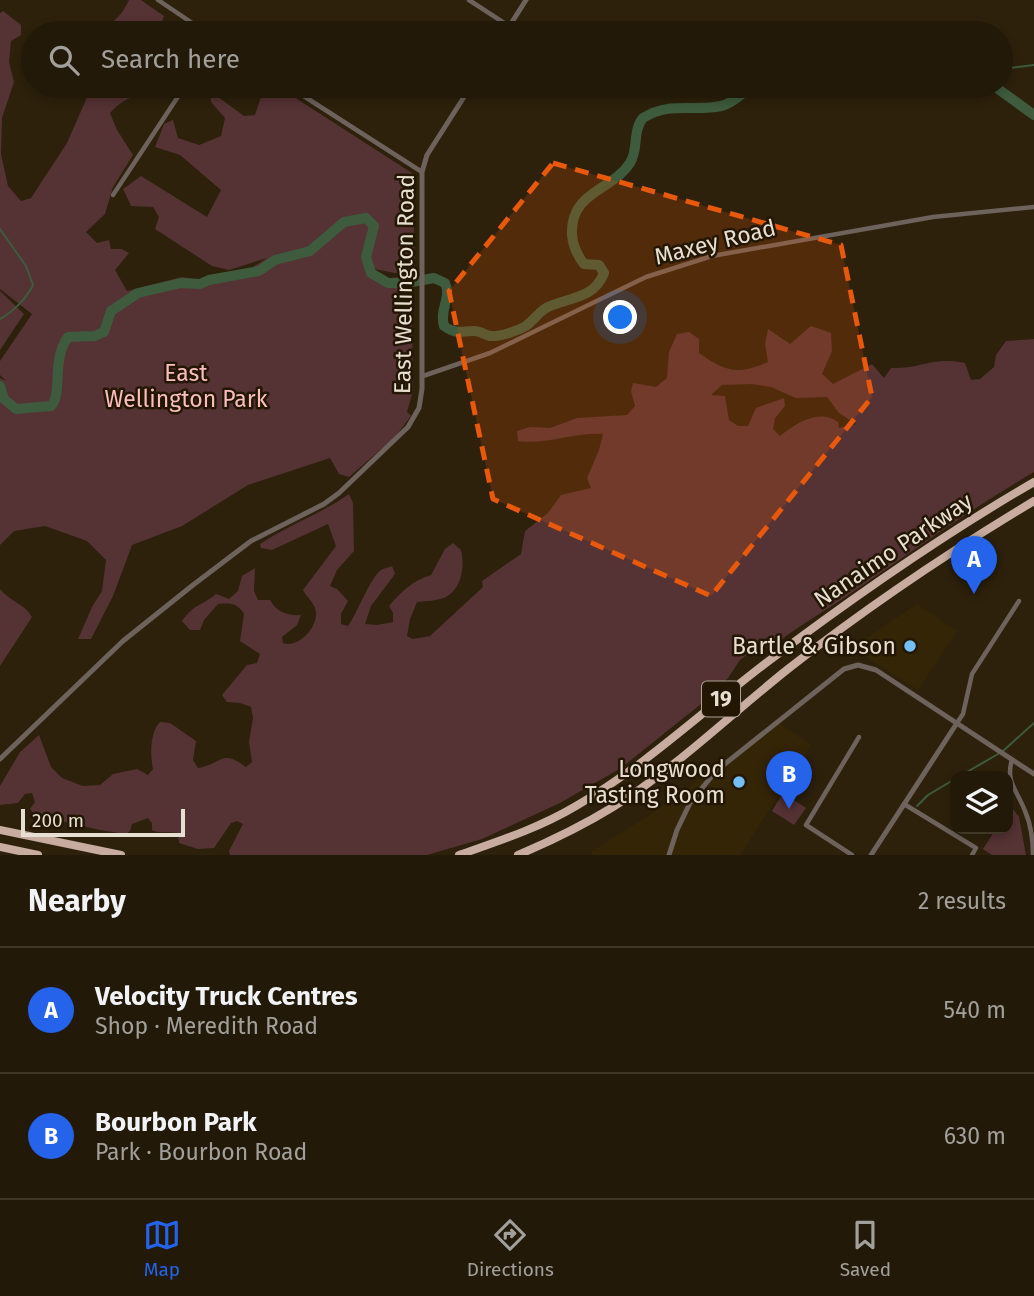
<!DOCTYPE html>
<html lang="en">
<head>
<meta charset="utf-8">
<style>
	:root { --surface:#221908; --page:#2a2212; --text:#f1f3f6; --muted:#a2a09c; --line:#3f3829; --accent:#2563eb }
	body { margin:0; font-family:"Fira Sans",sans-serif; background:var(--page); color:var(--text) }
	.controls { position:absolute; right:21px; bottom:21px; display:grid; overflow:hidden; border-radius:14px; box-shadow:0 4px 10px #0003 }
	.controls button { width:63px; height:63px; display:grid; place-items:center; padding:0; border:0; border-bottom:2px solid var(--line); background:var(--surface); color:var(--text); font:35px sans-serif }
	.scale { position:absolute; left:21px; bottom:18px; width:164px; box-sizing:border-box; padding-left:7px; border:4px solid #e7dfd2; border-top:0; font-size:19px; line-height:24px; white-space:nowrap; color:#e7dfd2; -webkit-text-stroke:5px #231703; paint-order:stroke }
	.you { position:absolute; left:621px; top:318px; width:24px; height:24px; margin:-18px; border:5px solid #fff; border-radius:50%; background:#1a73e8; box-shadow:0 0 0 10px #1a73e833 }
	.badge { display:grid; place-items:center; width:46px; height:46px; border-radius:50%; background:var(--accent); color:#fff; font-size:23px; font-weight:700 }
	.pin { position:absolute; translate:-50% -58px; filter:drop-shadow(0 2px 4px #0008) }
	.pin::after { content:''; position:absolute; top:37px; width:24px; height:21px; background:inherit; clip-path:polygon(0 0,100% 0,50% 100%) }
	.list { margin:0; padding:0; list-style:none }
	h2 { display:flex; justify-content:space-between; align-items:center; height:91px; margin:0; padding:0 28px; font-size:30px }
	h2 small { font-size:23px; font-weight:400; color:var(--muted) }
	.list li { display:grid; grid-template-columns:46px 1fr auto; gap:21px; align-items:center; box-sizing:border-box; height:126px; padding:0 28px; border-top:2px solid var(--line) }
	.list b { display:block; font-size:26px; white-space:nowrap }
	.list p { margin:0; font-size:23px; white-space:nowrap; color:var(--muted) }
	.list em { font-size:23px; font-style:normal; color:var(--muted) }
	.icon { flex:none; width:38px; height:38px; fill:none; stroke:currentColor; stroke-width:2; stroke-linecap:round; stroke-linejoin:round }
	.map { position:relative; flex:none; width:1034px; height:855px; overflow:hidden }
	.search { position:absolute; background:var(--surface); box-shadow:0 4px 10px #0003; left:21px; right:21px; top:21px; height:77px; display:flex; align-items:center; gap:18px; box-sizing:border-box; padding:0 24px; border-radius:38px; color:var(--muted); font-size:26px }
	.sheet { height:343px; background:var(--surface) }
	nav { display:flex; justify-content:space-around; align-items:center; box-sizing:border-box; height:98px; border-top:2px solid var(--line); background:var(--surface); font-size:19px; color:var(--muted) }
	nav a { display:grid; justify-items:center; gap:4px }
	nav .on { color:var(--accent) }
	.map>svg:first-child { display:block }
	.built { fill:#352507 }
	.green { fill:#553234; fill-rule:evenodd }
	.lines { fill:none; stroke-linecap:round; stroke-linejoin:round }
	.stream { stroke:#3e5b3d; stroke-width:2 }
	.river { stroke:#3e5b3d; stroke-width:10 }
	.minor { stroke:#6d625c; stroke-width:4.5 }
	.tertiary { stroke:#6d625c; stroke-width:5 }
	.trunk { stroke:#c8aca0; stroke-width:8 }
	.marked { fill:#e8590c; fill-opacity:0.2; stroke:#e8590c; stroke-width:5; stroke-dasharray:14 9; stroke-linejoin:round }
	.poi-dot { fill:#74c0f6; stroke:#231703; stroke-width:2.5 }
	.labels { text-anchor:middle; stroke-width:5; stroke-linejoin:round; paint-order:stroke }
	.shield { fill:#231703; stroke:#aca394; stroke-width:2 }
	.shield-label { font-size:21px; font-weight:bold; fill:#e7dfd2 }
	.street-label { font-size:23px; fill:#e7dfd2; stroke:#231703 }
	.park-label { font-size:23px; fill:#fbbdbf; stroke:#231703 }
	.poi-label { font-size:23px; fill:#e7dfd2; stroke:#231703; text-anchor:end }
</style>
</head>
<body>
<div class="map">
<svg width="1034" height="855" viewBox="0 0 1034 855">
	<rect width="100%" height="100%" fill="#2d210b"/>
	<g class="built">
		<path d="M917,604L957,631L918,690L852,648Z"/>
		<path d="M776,721L811,745L740,855H593L591,852L654,812L746,745Z"/>
	</g>
	<g class="green">
		<path d="M129,0H141L164,16L158,33H91C109,27 121,18 129,0Z"/>
		<path d="M3,11L21,25V35L11,41L9,62L14,82L2,118L1,154L8,186L21,201L31,198L67,143L92,86H178L174,92C150,89 125,95 110,113L117,130L133,155L113,187L105,214L86,232L97,243L109,240L111,249H122L129,253L115,270L127,291L182,277L206,281L226,272L248,270L267,258L229,270L212,266L155,229L159,217L153,207L131,206L123,189L141,176L207,217L221,190L180,155L155,147L164,124L173,120L178,138L199,145L221,136L225,118L211,102L210,91L244,116L255,115L262,94L257,86H277L415,175L413,196L415,273H395L369,268L386,279L409,275V310L412,324L413,391L407,412L411,416L395,437L349,477L339,474L330,458L248,485L182,526L132,545L113,596L91,639H78L92,607L102,591L106,560L87,541L45,526L14,531L0,545V378L6,381L0,375V361L32,314L0,289V13Z"/>
		<path d="M0,291L24,314L0,350Z"/>
		<path d="M811,326L831,333L832,351L822,374L833,384L872,364L884,378L891,368C921,369 933,356 965,363L971,380L980,379L994,367L996,355L1006,341L1034,339V472C966,512 903,558 838,602C815,617 792,630 771,648L761,644L740,660L728,678L706,700L621,768L560,803L482,839L427,855H230L229,851L243,824L237,821L231,823L214,848L198,849L179,843L178,833C169,831 160,834 152,830V823L148,818L132,824L130,831L126,834L100,830L35,815L30,809L35,802L32,793L25,794L18,803L0,805V786L20,752L39,735L51,767L62,778L83,786L100,785L113,774L137,769L148,775L153,769C150,755 150,732 160,722L170,723L196,741L193,760L198,768C223,764 220,748 246,767L252,762L249,742L253,718L251,707L240,703L227,702L222,695L247,665L257,663L260,654L240,641L244,614C237,603 231,603 218,604L204,620L200,630H190L182,621C195,603 200,607 216,594L229,599L238,591L242,576L255,568L254,591L258,600H270C277,612 287,616 301,615L297,625L282,637L283,643C299,649 321,625 315,608C313,602 306,596 303,590L336,546L328,524L272,550L261,548L260,544C288,525 321,514 349,494L353,503L354,551L337,570L330,586L337,589L348,601L341,614V624L348,626C357,614 370,578 381,570C384,568 388,568 392,566L395,574L371,606L365,624L377,625L393,622V613L389,606C402,591 412,581 431,575L445,549L453,543L461,550C465,566 462,588 446,597C438,601 425,601 417,602L410,619L407,636L413,639L430,636L483,587L482,581L521,554L525,531L548,513L561,495L591,488L587,478L599,450L603,434C575,432 546,445 518,441L517,431L530,427L550,428L577,418L627,415L635,406L631,391L633,383L656,387L667,378L669,352L677,334L689,332L699,339V353C726,372 737,375 768,362L765,344L768,329L790,344ZM752,384L771,387L796,398L827,397L839,413L856,424L839,428L838,422C819,408 796,423 780,436L773,429L775,418L785,406L784,398L756,408L748,426H738L729,420L725,396L711,395L722,385Z"/>
		<path d="M0,589C9,601 25,604 32,617L0,666Z"/>
		<path d="M783,793L806,808L794,825L772,811Z"/>
		<path d="M1011,806L1019,817L1026,855H992L983,849L996,829H1008V811Z"/>
	</g>
	<g class="lines">
		<g class="stream">
			<path d="M1001,69L1034,65"/>
			<path d="M0,229L26,266L33,285C26,299 13,312 0,319"/>
			<path d="M1003,751L1034,723"/>
			<path d="M960,776L998,754"/>
			<path d="M917,806L928,795L955,779"/>
		</g>
		<g class="river">
			<path d="M898,86H908"/>
			<path d="M994,86L1034,115"/>
			<path d="M0,386L4,399L16,409L51,406C63,394 51,360 68,337L95,336L104,332L111,311L138,293L181,283L200,284L209,280L259,271L275,260L310,251L344,222L366,218L374,226L366,257L371,273L388,283H406L434,278L445,283C452,297 439,309 444,326C457,335 461,331 474,331C480,331 485,335 490,336C500,337 517,331 526,326C533,321 539,312 546,308C567,297 594,300 604,273L599,265L584,264C577,255 573,247 572,235C570,191 611,192 630,163C639,149 632,131 643,118C671,101 692,112 721,106C735,103 742,91 755,86"/>
		</g>
		<g class="minor">
			<path d="M158,0L207,33"/>
			<path d="M469,0L509,26"/>
			<path d="M288,86L422,172"/>
			<path d="M113,195L185,86"/>
			<path d="M423,376L490,353L646,277L712,256L933,217L1034,207"/>
			<path d="M957,723L963,714L972,674L1019,601"/>
			<path d="M1012,760C1005,781 1018,792 1025,811C1031,825 1033,840 1033,855"/>
			<path d="M904,804L976,848L972,855"/>
			<path d="M852,855L806,825L859,737"/>
		</g>
		<g class="tertiary">
			<path d="M505,33L526,0"/>
			<path d="M0,759L123,641L193,585L251,541L324,504L339,493L408,427L419,408L422,389V172L427,155L471,86"/>
			<path d="M669,855L677,830L690,803L716,771L844,669L858,665L876,670L1034,774"/>
			<path d="M871,855L957,723"/>
		</g>
		<g class="trunk">
			<path d="M0,830L121,855"/>
			<path d="M0,847L38,855"/>
			<path d="M459,855C499,841 539,828 576,806C645,766 703,711 766,663C852,598 941,536 1034,482"/>
			<path d="M518,855C551,841 582,826 613,807C676,768 730,715 788,669C866,608 949,552 1034,501"/>
		</g>
	</g>
	<path class="marked" d="M553,163L841,245L872,397L711,596L493,499L449,291Z"/>
	<g class="poi-dot">
		<circle cx="910" cy="646" r="7"/>
		<circle cx="739" cy="782" r="7"/>
	</g>
	<g class="labels">
		<rect class="shield" x="702" y="681.5" width="38" height="35" rx="5"/>
		<g class="shield-label">
			<text x="721" y="706">19</text>
		</g>
		<g class="street-label">
			<text transform="translate(715 242) rotate(-14)" y="8">Maxey Road</text>
			<text transform="translate(404 284) rotate(-89)" y="8">East Wellington Road</text>
			<text transform="translate(893 550) rotate(-34)" y="8">Nanaimo Parkway</text>
		</g>
		<g class="park-label">
			<text x="186" y="381">East<tspan x="186" dy="26">Wellington Park</tspan></text>
		</g>
		<g class="poi-label">
			<text x="896" y="654">Bartle &amp; Gibson</text>
			<text x="725" y="777">Longwood<tspan x="725" dy="26">Tasting Room</tspan></text>
		</g>
	</g>
</svg>
<div class="controls">
<button><svg class="icon" aria-label="layers" viewBox="0 0 24 24"><path d="M12 4l9 5-9 5-9-5zM3 14l9 5 9-5"/></svg></button>
</div>
<div class="scale">200 m</div>
<div class="you"></div>
<div class="pin badge" style="left:974px;top:594px">A</div>
<div class="pin badge" style="left:789px;top:809px">B</div>
<div class="search"><svg class="icon" aria-label="search" viewBox="0 0 24 24"><circle cx="10" cy="10" r="6"/><path d="M15 15l6 6"/></svg>Search here</div>
</div>
<section class="sheet">
<h2>Nearby<small>2 results</small></h2>
<ul class="list">
<li><span class="badge">A</span><div><b>Velocity Truck Centres</b><p>Shop · Meredith Road</p></div><em>540 m</em></li>
<li><span class="badge">B</span><div><b>Bourbon Park</b><p>Park · Bourbon Road</p></div><em>630 m</em></li>
</ul>
</section>
<nav>
<a class="on"><svg class="icon" aria-label="map" viewBox="0 0 24 24"><path d="M3 6l6-2 6 2 6-2v14l-6 2-6-2-6 2zM9 4v14M15 6v14"/></svg>Map</a>
<a><svg class="icon" aria-label="directions" viewBox="0 0 24 24"><path d="M12 3l9 9-9 9-9-9zM9 14v-3h6M13 9l2 2-2 2"/></svg>Directions</a>
<a><svg class="icon" aria-label="saved" viewBox="0 0 24 24"><path d="M7 4h10v16l-5-4-5 4z"/></svg>Saved</a>
</nav>
</body>
</html>
